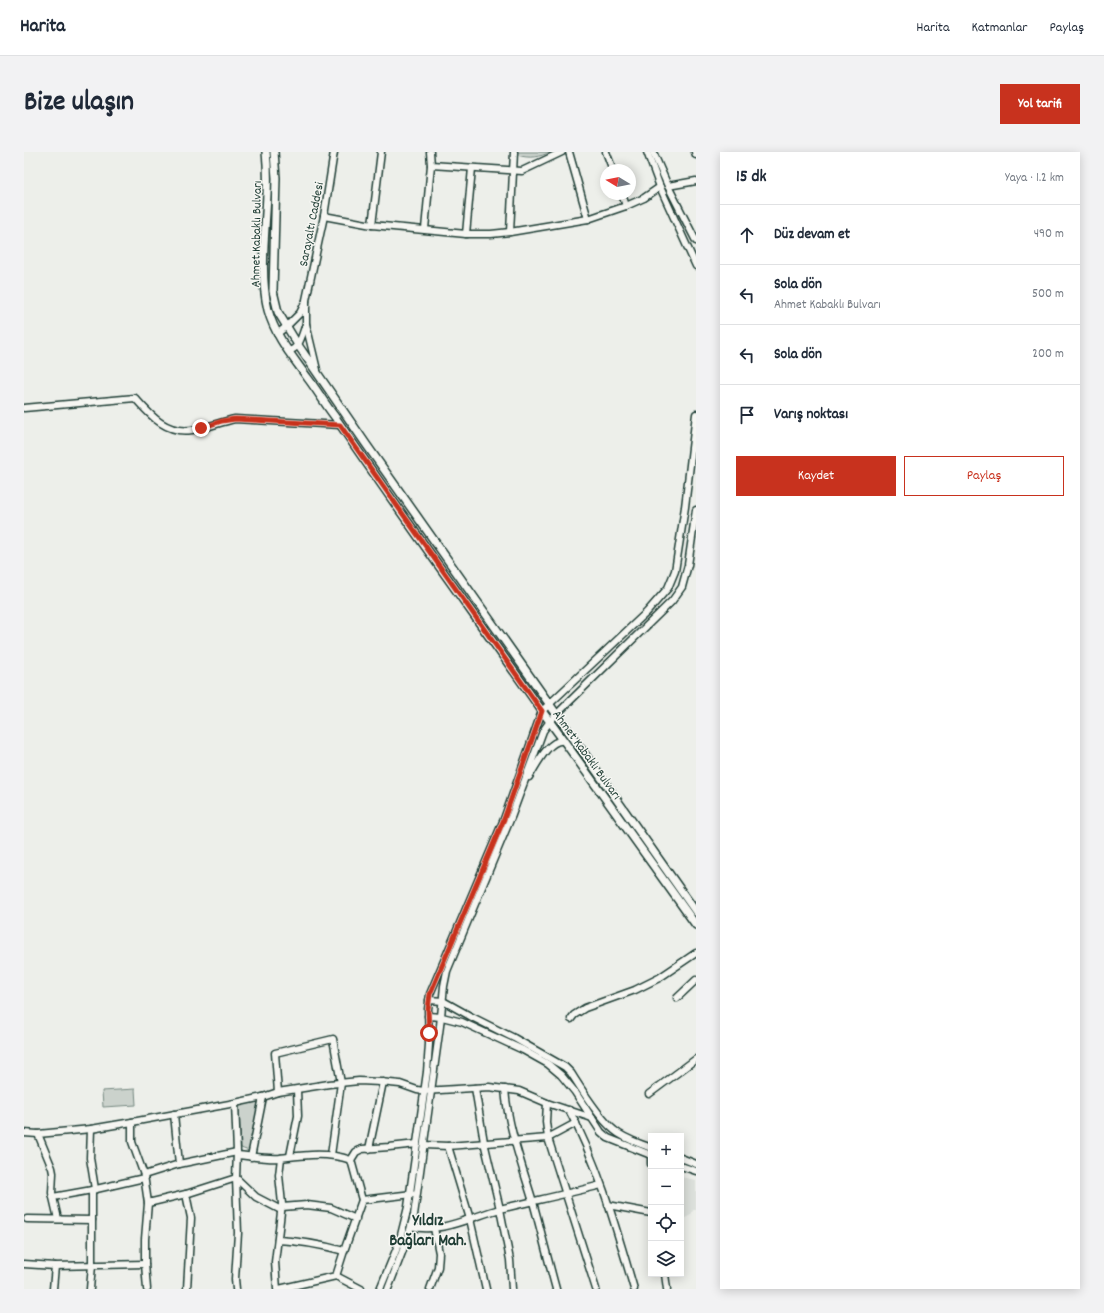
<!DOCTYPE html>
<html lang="tr">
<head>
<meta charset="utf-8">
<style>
	:root { --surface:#fff; --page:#f2f2f3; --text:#1f2937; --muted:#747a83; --line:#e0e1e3; --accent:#c8321e }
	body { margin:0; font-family:Dekko,sans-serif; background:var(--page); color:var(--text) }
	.controls { position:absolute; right:12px; bottom:12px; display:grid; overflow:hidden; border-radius:0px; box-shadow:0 2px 10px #0003 }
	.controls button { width:36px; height:36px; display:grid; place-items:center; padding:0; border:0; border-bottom:1px solid var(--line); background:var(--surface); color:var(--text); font:20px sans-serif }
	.compass { position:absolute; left:576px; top:12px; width:36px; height:36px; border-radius:50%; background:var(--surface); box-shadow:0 2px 10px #0003; rotate:280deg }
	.stop { position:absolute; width:12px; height:12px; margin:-9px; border:3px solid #c8321e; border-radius:50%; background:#fff }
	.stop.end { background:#c8321e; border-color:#fff; box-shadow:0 1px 4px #0008 }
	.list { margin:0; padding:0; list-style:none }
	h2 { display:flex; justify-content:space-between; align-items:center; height:52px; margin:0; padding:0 16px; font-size:17px }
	h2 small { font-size:13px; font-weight:400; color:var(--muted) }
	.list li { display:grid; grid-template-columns:26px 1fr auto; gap:12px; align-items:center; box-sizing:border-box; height:60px; padding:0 16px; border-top:1px solid var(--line) }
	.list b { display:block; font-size:15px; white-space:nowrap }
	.list p { margin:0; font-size:13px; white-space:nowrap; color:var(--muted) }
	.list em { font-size:13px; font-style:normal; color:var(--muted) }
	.actions { display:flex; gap:8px; padding:12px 16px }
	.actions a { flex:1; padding:9px 0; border:1px solid var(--accent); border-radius:0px; text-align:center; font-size:14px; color:var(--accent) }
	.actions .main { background:var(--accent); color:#fff }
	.icon { flex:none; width:22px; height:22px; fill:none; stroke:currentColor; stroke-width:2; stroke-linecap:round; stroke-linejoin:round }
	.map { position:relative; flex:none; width:672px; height:1137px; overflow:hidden; border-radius:0px }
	header { display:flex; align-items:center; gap:24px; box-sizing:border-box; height:56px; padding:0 20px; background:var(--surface); border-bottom:1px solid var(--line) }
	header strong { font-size:19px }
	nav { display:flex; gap:22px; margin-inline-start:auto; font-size:14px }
	.intro { display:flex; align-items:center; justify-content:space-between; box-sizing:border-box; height:96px; padding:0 24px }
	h1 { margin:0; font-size:28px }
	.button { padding:10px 18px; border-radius:0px; background:var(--accent); color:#fff; font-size:14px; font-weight:700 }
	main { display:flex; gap:24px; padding:0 24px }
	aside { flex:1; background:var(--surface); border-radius:0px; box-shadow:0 2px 10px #0003 }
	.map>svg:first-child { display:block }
	.built { fill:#dce0db }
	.green { fill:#cbd2cc; stroke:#758880 }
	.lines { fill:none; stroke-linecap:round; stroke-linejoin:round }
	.minor-casing { stroke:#1f3d34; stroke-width:9 }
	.major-casing { stroke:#1f3d34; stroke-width:10 }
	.minor { stroke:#f6f6f2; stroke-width:6 }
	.major { stroke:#f6f6f2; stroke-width:7 }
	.route { stroke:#c8321e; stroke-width:5 }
	.labels { text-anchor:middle; stroke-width:3; stroke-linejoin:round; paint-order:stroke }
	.street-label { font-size:13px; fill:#1f3d34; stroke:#f6f6f2 }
	.district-label { font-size:17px; font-weight:bold; fill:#1f3d34; stroke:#f6f6f2 }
</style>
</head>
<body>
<header>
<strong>Harita</strong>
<nav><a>Harita</a><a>Katmanlar</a><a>Paylaş</a></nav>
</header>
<div class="intro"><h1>Bize ulaşın</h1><a class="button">Yol tarifi</a></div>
<main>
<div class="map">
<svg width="672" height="1137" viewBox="0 0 672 1137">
	<rect width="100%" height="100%" fill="#edefea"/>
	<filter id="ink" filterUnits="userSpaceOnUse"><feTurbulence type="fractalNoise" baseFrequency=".025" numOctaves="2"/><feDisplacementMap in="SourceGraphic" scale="8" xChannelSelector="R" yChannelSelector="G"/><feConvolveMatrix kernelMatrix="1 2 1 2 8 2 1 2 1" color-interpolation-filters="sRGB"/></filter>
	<g filter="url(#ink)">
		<path class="built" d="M657,1025L672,1028V1058H669L667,1063L661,1066H657Z"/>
		<g class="green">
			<path d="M494,0H527C515,5 506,7 493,3Z"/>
			<path d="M111,937L112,953L79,955L78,939Z"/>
			<path d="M229,949L233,950L234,952L227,997L225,999L217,996L215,955L216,953Z"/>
		</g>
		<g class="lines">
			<defs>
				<g id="minor">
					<path d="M545,0L564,67"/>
					<path d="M582,0L589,18"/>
					<path d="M623,0L636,35L672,114"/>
					<path d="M629,0L644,34L672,89"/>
					<path d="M671,0L672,3"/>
					<path d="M407,13L498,19L538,0"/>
					<path d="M644,34L672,29"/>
					<path d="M598,42L602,54"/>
					<path d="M300,64L348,73L442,82H467L486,80L564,67L602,54L620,46L636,35"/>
					<path d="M348,73L357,0"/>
					<path d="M401,77L407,13L406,0"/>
					<path d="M486,80L490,0"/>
					<path d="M442,82L448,16"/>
					<path d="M253,182L263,174L276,161L282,149"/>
					<path d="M264,199C276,197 278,182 282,172"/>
					<path d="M293,218L282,172V148L300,64L310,0"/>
					<path d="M0,256L111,246C127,264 142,282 168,278C183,276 196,270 211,267L316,273"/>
					<path d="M505,625C512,614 525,586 540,589"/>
					<path d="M653,846L672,828"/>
					<path d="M405,848L419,849L446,864L490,886L541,915L547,921C558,938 575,966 590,978C600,987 615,991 627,996"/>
					<path d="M404,864L418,865L438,870L499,898L524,912L537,923L551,940L577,980L584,986L627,1003"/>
					<path d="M547,867L550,863L561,856L611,838L635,826L672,801"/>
					<path d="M451,936L460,990L476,1057L486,1108L488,1137"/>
					<path d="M481,937C484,976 498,1013 509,1050C517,1079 524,1108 532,1137"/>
					<path d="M254,940L251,901L309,887L317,931L307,1003"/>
					<path d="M625,942L672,907"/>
					<path d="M211,951L213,1000L212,1026L214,1081L211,1127L212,1137"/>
					<path d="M523,951L522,970L524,986L572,1137"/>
					<path d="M545,958C575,1014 592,1076 610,1137"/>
					<path d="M150,962L155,1012"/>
					<path d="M108,970V990L120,1023L124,1051L121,1087V1112L123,1137"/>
					<path d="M67,977L66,1006L71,1037"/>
					<path d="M0,981L14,982"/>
					<path d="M400,993L424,994L524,986L552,971"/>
					<path d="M424,994L446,1067L462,1137"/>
					<path d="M345,997L359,930"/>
					<path d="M213,1003C227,1004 242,1007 256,1006C282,1003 302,1000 327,1008L338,1048L320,1099L312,1124L255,1137"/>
					<path d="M627,1003V1012"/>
					<path d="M266,1004L274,964L273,938"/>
					<path d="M227,1005L239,945"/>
					<path d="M657,1006L672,1012"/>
					<path d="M327,1008L332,1000L338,997L365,995L393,992"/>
					<path d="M657,1014L672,1019"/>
					<path d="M120,1023L155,1012L213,1000"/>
					<path d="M162,1042L167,1066L163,1137"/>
					<path d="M29,1045L68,1038"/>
					<path d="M338,1048L388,1042"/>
					<path d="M124,1051L162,1042L212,1026L232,1045L257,1058"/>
					<path d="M584,1053L627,1061"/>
					<path d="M258,1055L283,1053L307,1056L332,1067"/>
					<path d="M3,1067L68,1068"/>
					<path d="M34,1067L28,1041L29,1021L28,1016L14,982L67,977L108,970L211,951L239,945L254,940L305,932L335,929L356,930L376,932L393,938L400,939L465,935L495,939L523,951L568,966"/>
					<path d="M387,1074C414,1083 449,1064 476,1057C509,1049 543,1042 577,1033"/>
					<path d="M254,1088C277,1089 298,1093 320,1099"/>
					<path d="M0,1112L31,1114L121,1112"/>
					<path d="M641,1122L643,1137"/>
					<path d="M312,1124L337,1137"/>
					<path d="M29,1137L31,1114"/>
					<path d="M66,1137L68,1113V1038L120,1026"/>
					<path d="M253,1137L251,1110L258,1052L255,1023L257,1006"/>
					<path d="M356,1137L375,1091L384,1055L403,920L405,892L404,857L406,842L480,667L518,559L623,460L644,436L651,419L661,355L672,262"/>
					<path d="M364,1137L384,1085L390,1063L416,874L420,834L423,819L488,663L519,579L526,569L546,549L648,449L658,435L664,413L672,358"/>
					<path d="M406,1137L414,1115L415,1101L410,1076"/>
				</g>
				<g id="major">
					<path d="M242,0C248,51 232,108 244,158C251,184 268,204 283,225C293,238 301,252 311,265C378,364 449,461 518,559L540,589L672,773"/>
					<path d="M250,0L252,26L249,139L254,160L274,193L342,292L672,760"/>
				</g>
			</defs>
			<use href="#minor" class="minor-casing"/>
			<use href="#major" class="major-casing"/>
			<use href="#minor" class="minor"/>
			<use href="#major" class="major"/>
		</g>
	</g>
	<g class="lines" filter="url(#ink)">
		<path class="route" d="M177,276L198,269L211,267L316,273L518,559L480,667L406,842L404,857L405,881"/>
	</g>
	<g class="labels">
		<g class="street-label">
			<text transform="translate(286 72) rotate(-79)" y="5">Sarayaltı Caddesi</text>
			<text transform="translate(231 82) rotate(-89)" y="5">Ahmet Kabaklı Bulvarı</text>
			<text transform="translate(564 602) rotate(54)" y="5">Ahmet Kabaklı Bulvarı</text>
		</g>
		<g class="district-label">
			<text x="404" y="1073">Yıldız<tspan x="404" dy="20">Bağları Mah.</tspan></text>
		</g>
	</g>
</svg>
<div class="controls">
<button>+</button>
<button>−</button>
<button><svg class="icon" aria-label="locate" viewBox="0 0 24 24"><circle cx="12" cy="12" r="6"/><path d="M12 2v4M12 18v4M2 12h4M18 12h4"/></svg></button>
<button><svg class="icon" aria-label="layers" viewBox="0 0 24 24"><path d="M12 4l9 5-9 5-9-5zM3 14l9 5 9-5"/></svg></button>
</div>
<svg class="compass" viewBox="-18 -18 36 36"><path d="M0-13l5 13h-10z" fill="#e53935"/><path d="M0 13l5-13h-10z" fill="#747a83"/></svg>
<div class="stop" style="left:405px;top:881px"></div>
<div class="stop end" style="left:177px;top:276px"></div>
</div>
<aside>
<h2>15 dk<small>Yaya · 1.2 km</small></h2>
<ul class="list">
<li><svg class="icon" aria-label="ahead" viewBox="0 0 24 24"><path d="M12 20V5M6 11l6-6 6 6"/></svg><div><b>Düz devam et</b></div><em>490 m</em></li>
<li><svg class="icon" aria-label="left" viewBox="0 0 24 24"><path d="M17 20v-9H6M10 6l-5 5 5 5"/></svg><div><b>Sola dön</b><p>Ahmet Kabaklı Bulvarı</p></div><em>500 m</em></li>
<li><svg class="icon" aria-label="left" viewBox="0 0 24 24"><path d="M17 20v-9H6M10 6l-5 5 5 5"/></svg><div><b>Sola dön</b></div><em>200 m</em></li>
<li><svg class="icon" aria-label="arrive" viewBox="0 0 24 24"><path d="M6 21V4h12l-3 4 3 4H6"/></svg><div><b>Varış noktası</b></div></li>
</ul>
<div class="actions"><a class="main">Kaydet</a><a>Paylaş</a></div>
</aside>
</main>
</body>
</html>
